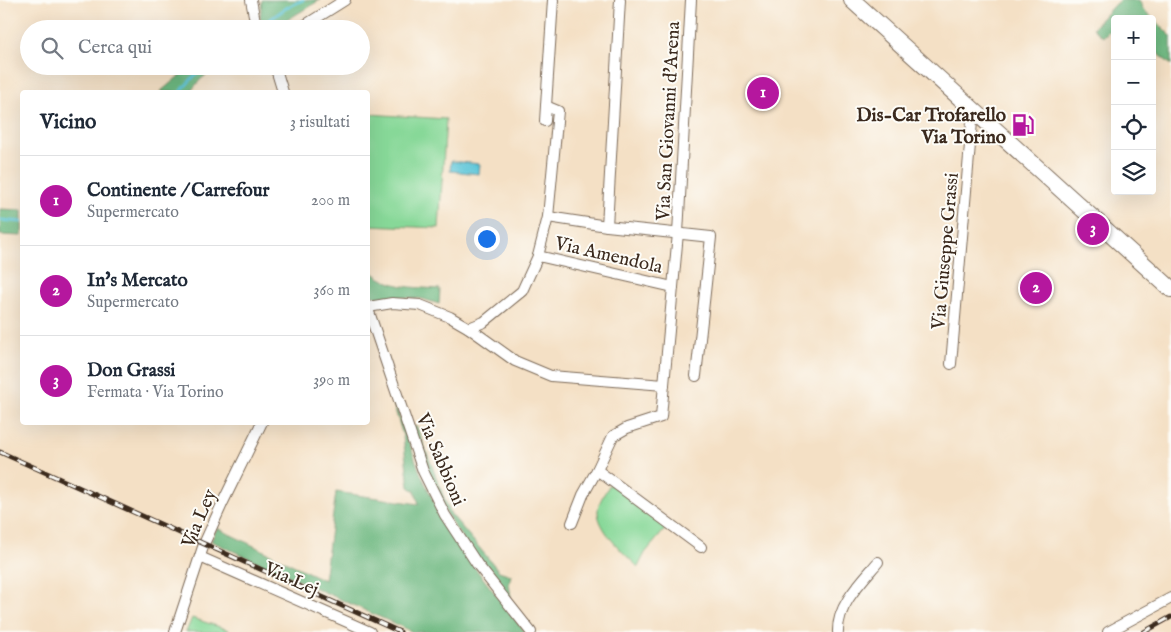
<!DOCTYPE html>
<html lang="it">
<head>
<meta charset="utf-8">
<style>
	:root { --surface:#fff; --page:#f6f6f7; --text:#1f2937; --muted:#747a83; --line:#e0e1e3; --accent:#b5179e }
	body { margin:0; font-family:"IM FELL English",serif; background:var(--page); color:var(--text) }
	.controls { position:absolute; right:15px; top:15px; display:grid; overflow:hidden; border-radius:5px; box-shadow:0 5px 20px #0002 }
	.controls button { width:45px; height:45px; display:grid; place-items:center; padding:0; border:0; border-bottom:1px solid var(--line); background:var(--surface); color:var(--text); font:25px sans-serif }
	.you { position:absolute; left:486px; top:238px; width:18px; height:18px; margin:-12px; border:4px solid #fff; border-radius:50%; background:#1a73e8; box-shadow:0 0 0 8px #1a73e833 }
	.badge { display:grid; place-items:center; width:32px; height:32px; border-radius:50%; background:var(--accent); color:#fff; font-size:16px; font-weight:700 }
	.pin { position:absolute; translate:-50% -50%; border:2px solid #fff; box-shadow:0 1px 5px #0006 }
	.list { margin:0; padding:0; list-style:none }
	h2 { display:flex; justify-content:space-between; align-items:center; height:65px; margin:0; padding:0 20px; font-size:21px }
	h2 small { font-size:16px; font-weight:400; color:var(--muted) }
	.list li { display:grid; grid-template-columns:32px 1fr auto; gap:15px; align-items:center; box-sizing:border-box; height:90px; padding:0 20px; border-top:1px solid var(--line) }
	.list b { display:block; font-size:19px; white-space:nowrap }
	.list p { margin:0; font-size:16px; white-space:nowrap; color:var(--muted) }
	.list em { font-size:16px; font-style:normal; color:var(--muted) }
	.icon { flex:none; width:28px; height:28px; fill:none; stroke:currentColor; stroke-width:2; stroke-linecap:round; stroke-linejoin:round }
	.map { position:relative; flex:none; width:1171px; height:632px; overflow:hidden }
	.search { position:absolute; background:var(--surface); box-shadow:0 5px 20px #0002; left:20px; top:20px; width:350px; height:55px; display:flex; align-items:center; gap:12px; box-sizing:border-box; padding:0 18px; border-radius:28px; color:var(--muted); font-size:19px }
	.panel { position:absolute; background:var(--surface); box-shadow:0 5px 20px #0002; left:20px; top:90px; width:350px; height:335px; border-radius:5px }
	.map>svg:first-child { display:block }
	.green { fill:#87d898; stroke:#61815b }
	.forest { fill:#6db880; stroke:#54714f }
	.water { fill:#5cc5d8; stroke:#4c787b }
	.lines { fill:none; stroke-linecap:round; stroke-linejoin:round }
	.stream { stroke:#5cc5d8; stroke-width:3 }
	.minor-casing { stroke:#7c6a58; stroke-width:12 }
	.primary-casing { stroke:#7c6a58; stroke-width:18 }
	.minor { stroke:#fff; stroke-width:10 }
	.primary { stroke:#fff; stroke-width:16 }
	.rail-casing { stroke:#3b2a1e; stroke-width:5 }
	.rail { stroke:#fdfcf7; stroke-width:3; stroke-dasharray:9; stroke-linecap:butt }
	.labels { text-anchor:middle; stroke-width:4; stroke-linejoin:round; paint-order:stroke }
	.poi-label { font-size:19px; font-weight:bold; fill:#3b2a1e; stroke:#fdfcf7; text-anchor:end }
	.street-label { font-size:19px; fill:#3b2a1e; stroke:#fdfcf7 }
</style>
</head>
<body>
<div class="map">
<svg width="1171" height="632" viewBox="0 0 1171 632">
	<rect width="100%" height="100%" fill="#fdfcf7"/>
	<filter id="ink" filterUnits="userSpaceOnUse"><feTurbulence type="fractalNoise" baseFrequency=".02" numOctaves="2"/><feDisplacementMap in="SourceGraphic" scale="10" xChannelSelector="R" yChannelSelector="G"/><feConvolveMatrix kernelMatrix="1 2 1 2 8 2 1 2 1" color-interpolation-filters="sRGB"/></filter>
	<filter id="wash" filterUnits="userSpaceOnUse"><feTurbulence type="fractalNoise" baseFrequency=".0096" numOctaves="4" result="noise"/><feDisplacementMap in="SourceGraphic" scale="20" xChannelSelector="R" yChannelSelector="G"/><feGaussianBlur stdDeviation="1.12" result="paint"/><feColorMatrix in="noise" values="0 0 0 0 0 0 0 0 0 0 0 0 0 0 0 0 0 1.4 0 .05"/><feComposite in="paint" operator="in"/></filter>
	<g filter="url(#wash)">
		<rect width="100%" height="100%" fill="#f4e0c5"/>
		<g class="green">
			<path d="M368,114L446,119L439,228L368,225Z"/>
			<path d="M610,484L667,527L645,553L638,567C625,554 596,529 598,509C599,501 606,491 610,484Z"/>
			<path d="M192,618L229,630L228,632H186Z"/>
		</g>
		<g class="forest">
			<path d="M262,0H320L272,29H267L260,18Z"/>
			<path d="M1121,0H1139L1143,9L1171,36V65L1152,48V19H1115V25L1103,37L1093,28L1115,4Z"/>
			<path d="M191,66H218L201,79L190,92H160Z"/>
			<path d="M0,209L22,210V236L0,235Z"/>
			<path d="M368,268C388,289 413,287 440,289L439,304L423,299L401,297L385,300L372,296L368,290Z"/>
			<path d="M388,386L420,472L442,519L472,564L525,632H413L211,541L217,528L324,580L336,492L419,504L415,491L409,487L403,436Z"/>
			<path d="M411,426L417,427L450,513L499,571L511,575L509,584L511,597L506,596C486,570 464,543 447,515C431,487 421,456 411,426Z"/>
		</g>
		<path class="water" d="M451,161L480,164L479,174L450,171Z"/>
		<g class="lines">
			<g class="stream">
				<path d="M261,26L286,8L303,0"/>
				<path d="M180,92L197,73L206,66"/>
				<path d="M0,220L22,222"/>
			</g>
		</g>
	</g>
	<g filter="url(#ink)">
		<g class="lines">
			<defs>
				<g id="minor">
					<path d="M251,0L255,21L260,29"/>
					<path d="M299,29L345,0"/>
					<path d="M275,66L283,92"/>
					<path d="M545,121L553,0"/>
					<path d="M548,217L607,226L711,237L696,376"/>
					<path d="M607,226L620,0"/>
					<path d="M538,256L673,287"/>
					<path d="M368,307L392,303L420,305L450,317L469,328L515,361L551,376L664,385"/>
					<path d="M368,309L423,471L445,515L477,564L531,632"/>
					<path d="M469,328L484,322L522,291L538,256L548,217L558,111L546,106"/>
					<path d="M951,364L973,110"/>
					<path d="M597,470L701,547"/>
					<path d="M572,523L583,495L597,470L613,436L627,428L661,417L678,233L691,0"/>
					<path d="M200,557L370,632"/>
					<path d="M175,632L204,544L223,502L262,422"/>
					<path d="M838,632C837,605 862,581 878,562"/>
					<path d="M1108,632L1171,598"/>
				</g>
				<path id="primary" d="M852,0L1171,289"/>
			</defs>
			<use href="#minor" class="minor-casing"/>
			<use href="#primary" class="primary-casing"/>
			<use href="#minor" class="minor"/>
			<use href="#primary" class="primary"/>
			<defs>
				<g id="rail">
					<path d="M0,452L400,632"/>
					<path d="M1144,632L1171,617"/>
				</g>
			</defs>
			<use href="#rail" class="rail-casing"/>
			<use href="#rail" class="rail"/>
		</g>
	</g>
	<defs>
		<symbol id="fuel-bare" viewBox="-9 -9 18 18"><path d="M-5.5-6h7V0h2V4h1.3V-2.5L3-4.5l.8-.8L6-3V5H2.5V1h-1V6h-7ZM-4.2-4.7v3.2H.2V-4.7Z" fill="#b5179e" stroke="#fdfcf7" stroke-width="2.5" paint-order="stroke"/></symbol>
	</defs>
	<g fill-rule="evenodd">
		<use href="#fuel-bare" x="1007" y="109" width="32" height="32"/>
	</g>
	<g class="labels">
		<g class="poi-label">
			<text x="1006" y="121">Dis-Car Trofarello<tspan x="1006" dy="22">Via Torino</tspan></text>
		</g>
		<g class="street-label">
			<text transform="translate(667 121) rotate(-87)" y="7">Via San Giovanni d'Arena</text>
			<text transform="translate(944 251) rotate(-85)" y="7">Via Giuseppe Grassi</text>
			<text transform="translate(609 254) rotate(13)" y="7">Via Amendola</text>
			<text transform="translate(442 459) rotate(67)" y="7">Via Sabbioni</text>
			<text transform="translate(198 518) rotate(-67)" y="7">Via Ley</text>
			<text transform="translate(292 578) rotate(24)" y="7">Via Lej</text>
		</g>
	</g>
</svg>
<div class="controls">
<button>+</button>
<button>−</button>
<button><svg class="icon" aria-label="locate" viewBox="0 0 24 24"><circle cx="12" cy="12" r="6"/><path d="M12 2v4M12 18v4M2 12h4M18 12h4"/></svg></button>
<button><svg class="icon" aria-label="layers" viewBox="0 0 24 24"><path d="M12 4l9 5-9 5-9-5zM3 14l9 5 9-5"/></svg></button>
</div>
<div class="you"></div>
<div class="pin badge" style="left:763px;top:93px">1</div>
<div class="pin badge" style="left:1036px;top:288px">2</div>
<div class="pin badge" style="left:1093px;top:229px">3</div>
<div class="search"><svg class="icon" aria-label="search" viewBox="0 0 24 24"><circle cx="10" cy="10" r="6"/><path d="M15 15l6 6"/></svg>Cerca qui</div>
<section class="panel">
<h2>Vicino<small>3 risultati</small></h2>
<ul class="list">
<li><span class="badge">1</span><div><b>Continente / Carrefour</b><p>Supermercato</p></div><em>200 m</em></li>
<li><span class="badge">2</span><div><b>In's Mercato</b><p>Supermercato</p></div><em>360 m</em></li>
<li><span class="badge">3</span><div><b>Don Grassi</b><p>Fermata · Via Torino</p></div><em>390 m</em></li>
</ul>
</section>
</div>
</body>
</html>
